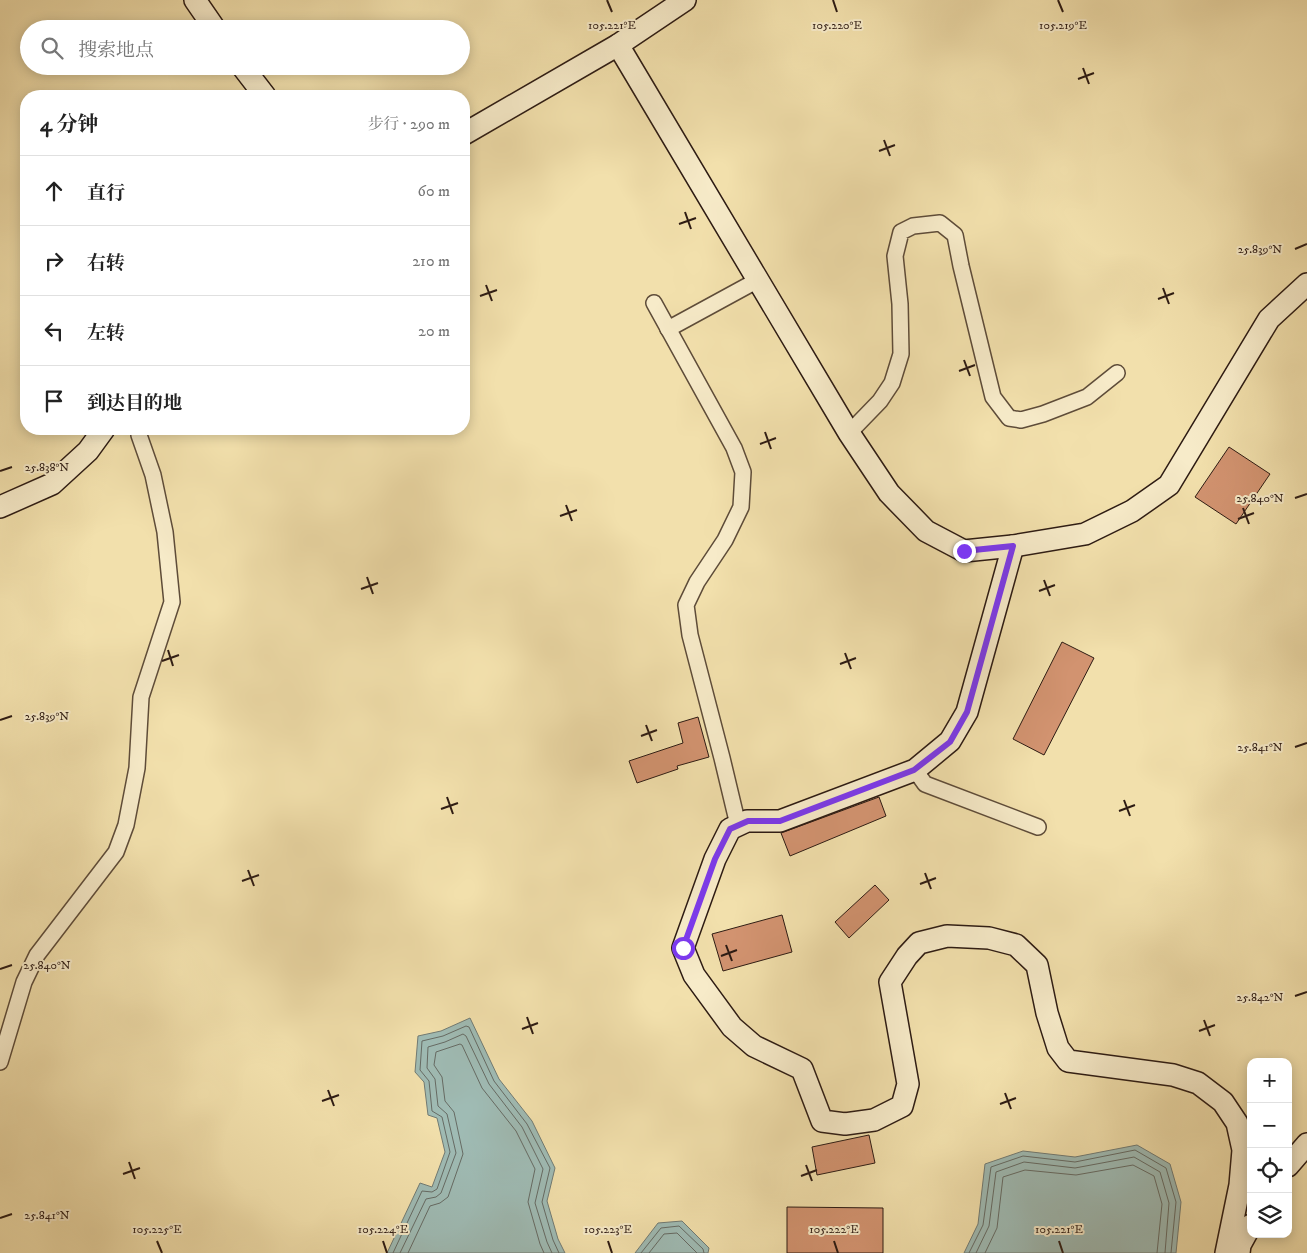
<!DOCTYPE html>
<html lang="zh">
<head>
<meta charset="utf-8">
<style>
	:root { --surface:#fff; --page:#f2f2f2; --text:#222; --muted:#767676; --line:#e0e0e0 }
	body { margin:0; font-family:"IM FELL DW Pica","Noto Serif SC",serif; background:var(--page); color:var(--text) }
	.controls { position:absolute; right:15px; bottom:15px; display:grid; overflow:hidden; border-radius:10px; box-shadow:0 2px 12px #0003 }
	.controls button { width:45px; height:45px; display:grid; place-items:center; padding:0; border:0; border-bottom:1px solid var(--line); background:var(--surface); color:var(--text); font:25px sans-serif }
	.stop { position:absolute; width:15px; height:15px; margin:-11px; border:4px solid #7c3aed; border-radius:50%; background:#fff }
	.stop.end { background:#7c3aed; border-color:#fff; box-shadow:0 1px 5px #0008 }
	.list { margin:0; padding:0; list-style:none }
	h2 { display:flex; justify-content:space-between; align-items:center; height:65px; margin:0; padding:0 20px; font-size:21px }
	h2 small { font-size:16px; font-weight:400; color:var(--muted) }
	.list li { display:grid; grid-template-columns:32px 1fr auto; gap:15px; align-items:center; box-sizing:border-box; height:70px; padding:0 20px; border-top:1px solid var(--line) }
	.list b { display:block; font-size:19px; white-space:nowrap }
	.list em { font-size:16px; font-style:normal; color:var(--muted) }
	.icon { flex:none; width:28px; height:28px; fill:none; stroke:currentColor; stroke-width:2; stroke-linecap:round; stroke-linejoin:round }
	.map { position:relative; flex:none; width:1307px; height:1253px; overflow:hidden }
	.search { position:absolute; background:var(--surface); box-shadow:0 2px 12px #0003; left:20px; top:20px; width:450px; height:55px; display:flex; align-items:center; gap:12px; box-sizing:border-box; padding:0 18px; border-radius:28px; color:var(--muted); font-size:19px }
	.panel { position:absolute; background:var(--surface); box-shadow:0 2px 12px #0003; left:20px; top:90px; width:450px; height:345px; border-radius:20px }
	.map>svg:first-child { display:block }
	.water { fill:#9fbbb4; stroke:#717b74 }
	.lines { fill:none; stroke-linecap:round; stroke-linejoin:round }
	.shore { stroke:#666b64; stroke-width:1 }
	.building { fill:#d29370; stroke:#2d1b13 }
	.street-casing { stroke:#5e4c39; stroke-width:18 }
	.secondary-casing { stroke:#2d1b13; stroke-width:24 }
	.street { stroke:#f7ebc9; stroke-width:15 }
	.secondary { stroke:#f7ebc9; stroke-width:21 }
	.route { stroke:#7c3aed; stroke-width:6 }
	.ticks { fill:none; stroke:#2d1b13; stroke-width:2 }
	.ticks-label { font-size:12px; text-anchor:middle; fill:#2d1b13; stroke:#f7ebc9; stroke-width:4; stroke-linejoin:round; paint-order:stroke }
</style>
</head>
<body>
<div class="map">
<svg width="1307" height="1253" viewBox="0 0 1307 1253">
	<rect width="100%" height="100%" fill="#f2e0ac"/>
	<filter id="stains"><feTurbulence type="fractalNoise" baseFrequency=".004" numOctaves="4"/><feColorMatrix values="0 0 0 0 .2 0 0 0 0 .09 0 0 0 0 .02 0 0 0 .5 -.17"/></filter>
	<radialGradient id="worn" r=".72"><stop offset=".6" stop-color="#630" stop-opacity="0"/><stop offset="1" stop-color="#630" stop-opacity=".3"/></radialGradient>
	<g class="water">
		<path d="M470,1018L499,1079L532,1121L555,1168L547,1201L558,1239L565,1253H387L420,1183L432,1187L445,1152L437,1118L428,1115L424,1082L415,1072L418,1036L441,1031Z"/>
		<path d="M1137,1145L1170,1164L1181,1202L1176,1253H964L978,1224L985,1164L1023,1151L1075,1157Z"/>
		<path d="M682,1221L709,1248L708,1253H635L658,1223Z"/>
	</g>
	<g class="lines">
		<g class="shore">
			<path d="M393,1253L422,1191L432,1192L437,1189L450,1152L442,1117L432,1111L429,1081L420,1070L422,1041L443,1036L466,1026L469,1027L494,1081L527,1124L550,1168L542,1202L553,1240L559,1253"/>
			<path d="M400,1253L426,1199L436,1197L441,1193L456,1153L447,1114L438,1106L435,1079L427,1068L428,1047L445,1042L463,1034L466,1036L489,1084L522,1127L543,1169L535,1203L547,1242L552,1253"/>
			<path d="M408,1253L430,1206L440,1203L448,1197L463,1154L454,1112L445,1101L442,1077L434,1065L436,1052L460,1044L462,1045L482,1088L516,1131L535,1169L528,1202L540,1244L544,1253"/>
			<path d="M641,1253L661,1228L679,1226L703,1249L704,1253"/>
			<path d="M649,1253L664,1234L677,1233L697,1253"/>
			<path d="M969,1253L983,1225L991,1167L1023,1156L1075,1162L1135,1150L1166,1168L1176,1202L1171,1253"/>
			<path d="M976,1253L989,1226L996,1172L1024,1162L1075,1168L1134,1157L1160,1172L1169,1203L1165,1253"/>
			<path d="M985,1253L997,1228L1003,1177L1025,1170L1076,1175L1133,1165L1154,1176L1162,1204L1157,1253"/>
		</g>
	</g>
	<g class="building">
		<path d="M1229,447L1270,474L1236,524L1195,497Z"/>
		<path d="M1062,642L1094,658L1044,755L1013,739Z"/>
		<path d="M698,717L709,757L677,766L678,769L637,783L629,761L683,743L678,723Z"/>
		<path d="M879,797L886,816L790,856L781,833Z"/>
		<path d="M875,885L889,900L849,938L835,922Z"/>
		<path d="M782,915L792,952L723,971L712,934Z"/>
		<path d="M869,1135L875,1163L817,1175L812,1147Z"/>
		<path d="M787,1207L883,1208V1253H787Z"/>
	</g>
	<g class="lines">
		<defs>
			<g id="street">
				<path d="M654,303L734,448L743,472L741,507L725,540L697,582L686,605L690,635L722,758L738,825"/>
				<path d="M668,329L758,280"/>
				<path d="M849,433L880,401L892,383L901,354L900,304L895,256L901,232L913,226L940,223L955,235L961,266L993,397L1009,418L1021,420L1043,414L1087,397L1117,373"/>
				<path d="M915,770L925,784L1038,827"/>
				<path d="M0,1062L24,982L37,955L116,852L126,825L137,768L141,697L172,602L165,532L153,475L139,435L140,429"/>
			</g>
			<g id="secondary">
				<path d="M195,0L215,29"/>
				<path d="M618,45L849,433L889,493L926,531L964,551L1013,546L1085,534L1132,511L1169,485L1269,319L1307,284"/>
				<path d="M242,66L265,96"/>
				<path d="M464,134L618,45L685,0"/>
				<path d="M0,507L52,484L88,451L104,429"/>
				<path d="M1013,546L967,712L950,741L915,770L780,821H747L730,829L715,859L683,948L694,975L732,1027L754,1046L802,1069L822,1121L845,1124L874,1120L902,1106L908,1084L890,982L907,956L919,943L947,936L989,938L1016,945L1037,965L1047,1013L1058,1048L1068,1061L1173,1075L1198,1083L1223,1102L1237,1123L1243,1150L1240,1185L1226,1253"/>
				<path d="M1288,1166L1307,1144"/>
				<path d="M1239,1253L1240,1245L1251,1225"/>
			</g>
		</defs>
		<use href="#street" class="street-casing"/>
		<use href="#secondary" class="secondary-casing"/>
		<use href="#street" class="street"/>
		<use href="#secondary" class="secondary"/>
	</g>
	<g class="lines">
		<path class="route" d="M683,948L715,859L730,829L748,821H780L914,770L950,742L967,712L1013,546L964,551"/>
	</g>
	<path class="ticks" d="M607,0L612,12M833,0L837,12M1058,0L1063,12M1083,68L1089,84M1078,79L1094,73M884,140L890,156M879,151L895,145M685,212L691,229M679,224L696,218M1295,249L1307,244M486,285L492,301M1163,288L1169,304M480,296L497,290M1158,299L1174,293M964,360L970,376M959,371L975,365M765,432L771,449M760,444L776,438M0,471L12,467M1295,498L1307,494M566,505L572,521M1243,508L1249,524M560,516L577,510M1238,519L1254,513M367,577L373,594M1044,580L1050,596M361,589L378,583M1039,591L1055,585M168,650L173,666M845,653L851,669M162,661L179,655M840,664L856,658M0,720L12,716M646,725L652,741M641,736L657,730M1295,747L1307,743M447,797L453,814M1124,800L1130,816M441,809L458,803M1119,811L1135,805M248,870L254,886M925,873L931,889M242,881L259,875M920,884L936,878M726,945L732,961M721,956L737,950M0,969L12,965M1295,996L1307,992M527,1017L533,1034M1204,1020L1210,1036M522,1029L538,1023M1199,1031L1215,1025M328,1090L334,1106M1005,1093L1011,1109M322,1101L339,1095M1000,1104L1016,1098M129,1162L135,1179M806,1165L812,1181M123,1174L140,1168M801,1176L817,1170M0,1218L12,1214M157,1241L162,1253M383,1241L387,1253M608,1241L612,1253M834,1241L838,1253M1059,1241L1063,1253"/>
	<g class="ticks-label">
		<text x="612" y="29">105.221°E</text>
		<text x="837" y="29">105.220°E</text>
		<text x="1063" y="29">105.219°E</text>
		<text x="1260" y="253">25.839°N</text>
		<text x="47" y="471">25.838°N</text>
		<text x="1260" y="502">25.840°N</text>
		<text x="47" y="720">25.839°N</text>
		<text x="1260" y="751">25.841°N</text>
		<text x="47" y="969">25.840°N</text>
		<text x="1260" y="1001">25.842°N</text>
		<text x="47" y="1219">25.841°N</text>
		<text x="157" y="1233">105.225°E</text>
		<text x="383" y="1233">105.224°E</text>
		<text x="608" y="1233">105.223°E</text>
		<text x="834" y="1233">105.222°E</text>
		<text x="1059" y="1233">105.221°E</text>
	</g>
	<rect width="100%" height="100%" filter="url(#stains)"/>
	<rect width="100%" height="100%" fill="url(#worn)"/>
</svg>
<div class="controls">
<button>+</button>
<button>−</button>
<button><svg class="icon" aria-label="locate" viewBox="0 0 24 24"><circle cx="12" cy="12" r="6"/><path d="M12 2v4M12 18v4M2 12h4M18 12h4"/></svg></button>
<button><svg class="icon" aria-label="layers" viewBox="0 0 24 24"><path d="M12 4l9 5-9 5-9-5zM3 14l9 5 9-5"/></svg></button>
</div>
<div class="stop" style="left:683px;top:948px"></div>
<div class="stop end" style="left:964px;top:551px"></div>
<div class="search"><svg class="icon" aria-label="search" viewBox="0 0 24 24"><circle cx="10" cy="10" r="6"/><path d="M15 15l6 6"/></svg>搜索地点</div>
<section class="panel">
<h2>4 分钟<small>步行 · 290 m</small></h2>
<ul class="list">
<li><svg class="icon" aria-label="ahead" viewBox="0 0 24 24"><path d="M12 20V5M6 11l6-6 6 6"/></svg><div><b>直行</b></div><em>60 m</em></li>
<li><svg class="icon" aria-label="right" viewBox="0 0 24 24"><path d="M7 20v-9h11M14 6l5 5-5 5"/></svg><div><b>右转</b></div><em>210 m</em></li>
<li><svg class="icon" aria-label="left" viewBox="0 0 24 24"><path d="M17 20v-9H6M10 6l-5 5 5 5"/></svg><div><b>左转</b></div><em>20 m</em></li>
<li><svg class="icon" aria-label="arrive" viewBox="0 0 24 24"><path d="M6 21V4h12l-3 4 3 4H6"/></svg><div><b>到达目的地</b></div></li>
</ul>
</section>
</div>
</body>
</html>
